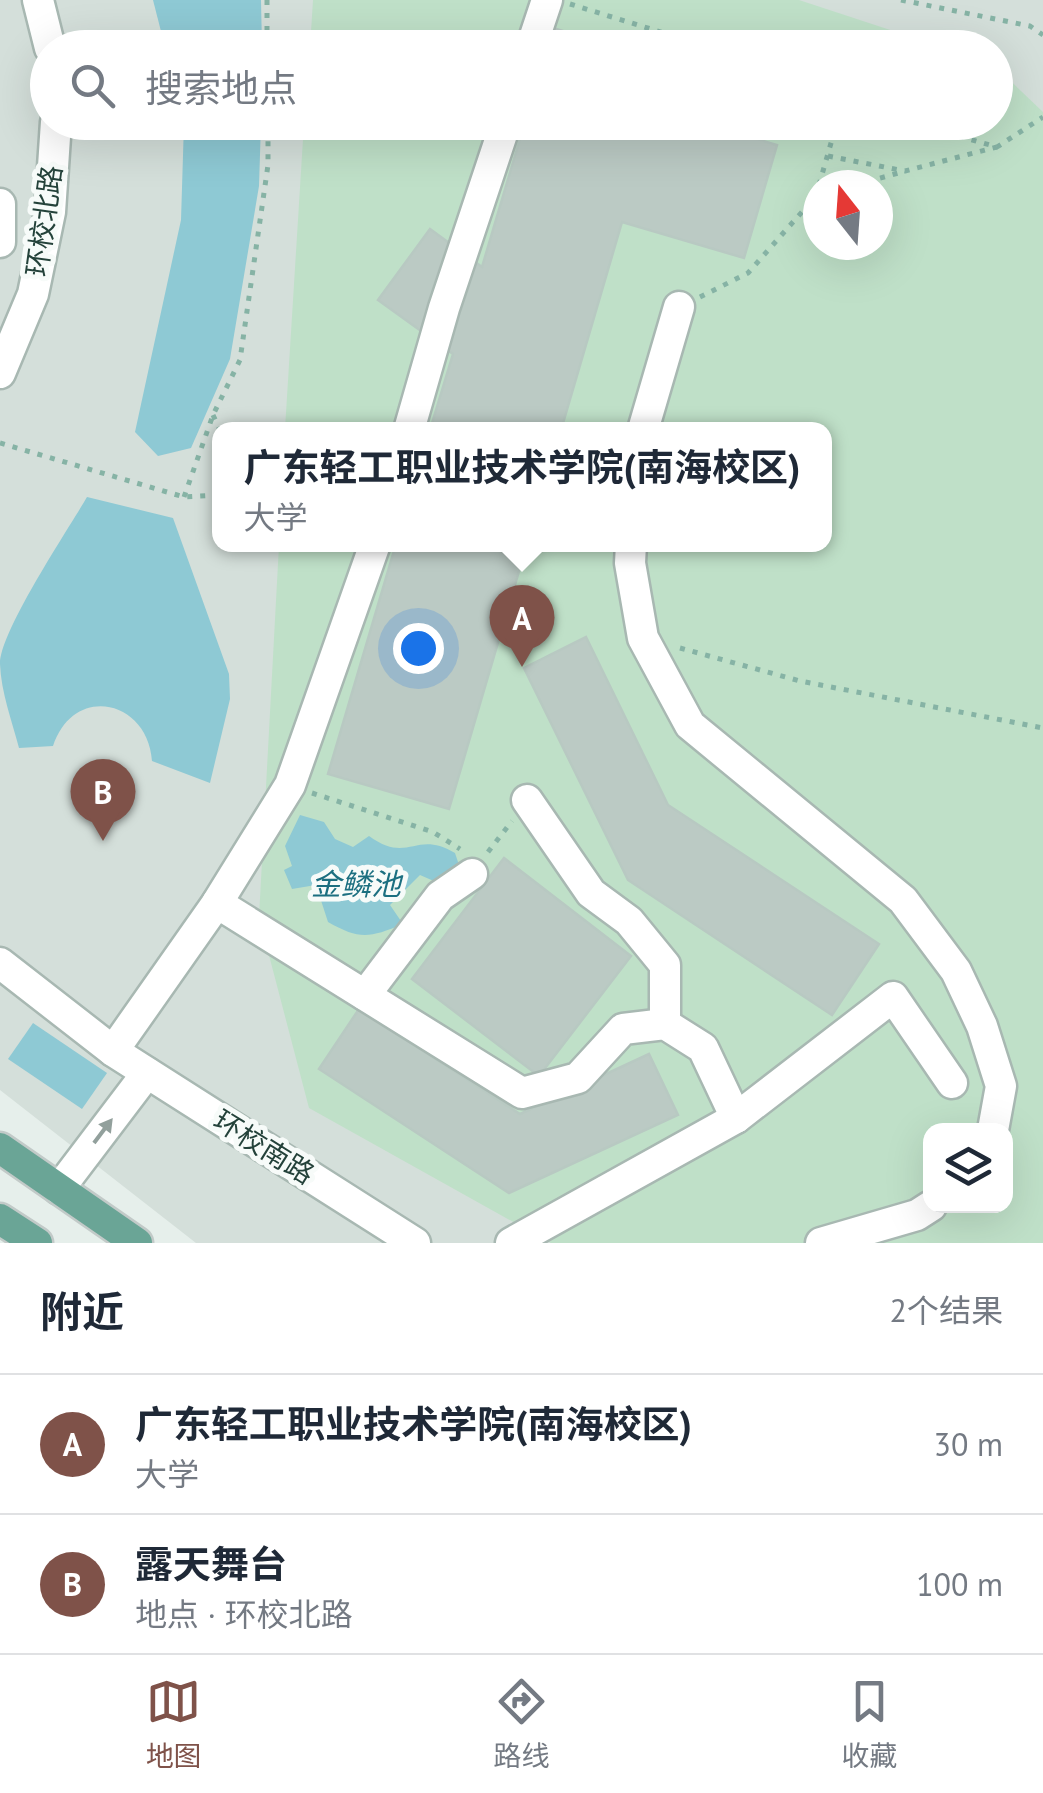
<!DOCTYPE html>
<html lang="zh">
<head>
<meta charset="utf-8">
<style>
	:root { --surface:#fff; --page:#f2f2f3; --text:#1f2937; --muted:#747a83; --line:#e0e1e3; --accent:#7f5249 }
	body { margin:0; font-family:"PT Sans","Noto Sans SC",sans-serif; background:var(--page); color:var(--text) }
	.controls { position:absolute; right:30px; bottom:30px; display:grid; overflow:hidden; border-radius:20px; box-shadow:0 10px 40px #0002 }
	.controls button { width:90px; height:90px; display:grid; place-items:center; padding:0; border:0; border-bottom:2px solid var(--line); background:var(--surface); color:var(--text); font:50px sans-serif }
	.compass { position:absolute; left:803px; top:170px; width:90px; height:90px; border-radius:50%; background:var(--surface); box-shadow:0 10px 40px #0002; rotate:343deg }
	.you { position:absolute; left:418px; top:648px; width:35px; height:35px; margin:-25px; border:8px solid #fff; border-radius:50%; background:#1a73e8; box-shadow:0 0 0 15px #1a73e833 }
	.badge { display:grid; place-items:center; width:65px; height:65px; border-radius:50%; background:var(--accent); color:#fff; font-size:32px; font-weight:700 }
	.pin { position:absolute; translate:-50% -82px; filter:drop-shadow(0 2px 5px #0008) }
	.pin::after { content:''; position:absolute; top:52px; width:35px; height:30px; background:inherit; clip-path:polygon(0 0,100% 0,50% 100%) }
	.popup { position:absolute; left:212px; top:422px; width:620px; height:130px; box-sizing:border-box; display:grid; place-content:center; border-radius:20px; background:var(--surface); filter:drop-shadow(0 2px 8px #0005); font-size:32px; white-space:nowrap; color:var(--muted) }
	.popup b { font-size:38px; color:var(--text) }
	.popup::after { content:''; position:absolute; left:50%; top:100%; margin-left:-20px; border:20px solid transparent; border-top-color:var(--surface) }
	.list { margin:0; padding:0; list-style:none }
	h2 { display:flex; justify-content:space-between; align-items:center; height:130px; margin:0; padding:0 40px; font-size:42px }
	h2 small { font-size:32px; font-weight:400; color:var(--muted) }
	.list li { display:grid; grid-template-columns:65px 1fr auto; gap:30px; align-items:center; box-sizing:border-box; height:140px; padding:0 40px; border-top:2px solid var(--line) }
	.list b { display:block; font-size:38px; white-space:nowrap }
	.list p { margin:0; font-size:32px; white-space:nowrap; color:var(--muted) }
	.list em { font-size:32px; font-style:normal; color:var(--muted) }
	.icon { flex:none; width:55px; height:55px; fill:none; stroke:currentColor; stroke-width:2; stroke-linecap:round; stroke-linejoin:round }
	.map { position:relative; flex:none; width:1043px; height:1243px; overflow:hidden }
	.search { position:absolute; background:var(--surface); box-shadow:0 10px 40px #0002; left:30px; right:30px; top:30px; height:110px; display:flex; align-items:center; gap:25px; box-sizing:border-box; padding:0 35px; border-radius:55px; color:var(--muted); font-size:38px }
	.sheet { height:410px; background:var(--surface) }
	nav { display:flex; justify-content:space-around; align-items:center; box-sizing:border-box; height:140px; border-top:2px solid var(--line); background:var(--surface); font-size:28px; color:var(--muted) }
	nav a { display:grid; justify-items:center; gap:5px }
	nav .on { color:var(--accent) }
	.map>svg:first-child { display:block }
	.built { fill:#d4dfda; fill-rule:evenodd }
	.green { fill:#bfe0c8; fill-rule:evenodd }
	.water { fill:#8ec9d4 }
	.building { fill:#bbcac4; stroke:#b8c9c2; stroke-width:2.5 }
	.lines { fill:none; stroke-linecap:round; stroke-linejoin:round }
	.minor-casing { stroke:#a8b8b2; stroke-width:35 }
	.major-casing { stroke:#c2cac8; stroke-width:35 }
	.path { stroke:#86b3a5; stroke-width:5; stroke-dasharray:5 8; stroke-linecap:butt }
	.minor { stroke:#fff; stroke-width:30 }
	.major { stroke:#6aa596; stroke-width:30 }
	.oneway { fill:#92a09c }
	.labels { text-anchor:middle; stroke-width:10; stroke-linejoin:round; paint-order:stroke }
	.street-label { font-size:28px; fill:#24423a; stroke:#f7fbf9 }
	.water-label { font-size:30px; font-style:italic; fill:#1c6f80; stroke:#f7fbf9 }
</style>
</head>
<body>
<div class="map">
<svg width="1043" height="1243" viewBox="0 0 1043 1243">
	<rect width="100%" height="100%" fill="#e6efeb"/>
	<path class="built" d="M0,0H1043V1243H196L0,1090ZM48,48H996V122H48ZM818,185H878V245H818ZM220,430H824V544H220ZM930,1130H1006V1206H930Z"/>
	<g class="green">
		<path d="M313,0H799L942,47L310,48Z"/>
		<path d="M996,67L1043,112V1243H551L309,1108L259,917L279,545L824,544V430L285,429L304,123L996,122ZM818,185H878V245H818ZM930,1130H1006V1206H930Z"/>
	</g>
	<g class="water">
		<path d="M153,0H261L262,47H165Z"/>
		<path d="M184,123H261L259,186L230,359L191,448L158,456L135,432L181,220Z"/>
		<path d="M87,497L173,518L229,674L230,699L210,783L152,761C148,700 74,683 53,746L19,748C12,721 1,692 0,664C0,631 68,530 87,497Z"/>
		<path d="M300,815L324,822L335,839L353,847L369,836C409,865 415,829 455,853L459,865L436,882L420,875L390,905L403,924C369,938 360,940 328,922L316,885L292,889L284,870L292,866L285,846Z"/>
		<path d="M33,1023L107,1073L82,1109L8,1059Z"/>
	</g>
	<g class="building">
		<path d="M553,28L618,48H547Z"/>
		<path d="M525,122H701L777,145L744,258L622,222L561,430H430L453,354L378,300L430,229L482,267Z"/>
		<path d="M396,544H527L449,809L328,774Z"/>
		<path d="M586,637L668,805L879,944L832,1015L628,880L524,668Z"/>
		<path d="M504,858L631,956L539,1076L412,979Z"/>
		<path d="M359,1009L520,1114L649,1054L678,1115L509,1193L319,1069Z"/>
	</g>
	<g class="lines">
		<defs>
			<g id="minor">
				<path d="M38,0L50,48"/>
				<path d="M531,48L547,0"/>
				<path d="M0,204V242"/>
				<path d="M0,373L33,294L50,212L56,122"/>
				<path d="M409,430L444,308L506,122"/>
				<path d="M643,430L679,307"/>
				<path d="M631,544L630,563L643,638L690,725L903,900L956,971L982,1026L1001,1086L993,1130"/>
				<path d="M527,800L591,893L629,921L665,965V1024"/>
				<path d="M217,903L522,1093L578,1078L623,1029L665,1024L703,1048L736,1118"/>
				<path d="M0,963L113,1051L415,1243"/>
				<path d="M365,995L440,896L472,874"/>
				<path d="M113,1051L217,903L290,785L375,544"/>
				<path d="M59,1189L147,1073"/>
				<path d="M511,1243L736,1118L893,997L952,1083"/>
				<path d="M821,1243L917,1215L931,1206"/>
			</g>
			<g id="major">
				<path d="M0,1148L137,1243"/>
				<path d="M0,1219L37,1243"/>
			</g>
		</defs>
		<use href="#minor" class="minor-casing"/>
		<use href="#major" class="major-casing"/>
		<g class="path">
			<path d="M267,0V48"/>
			<path d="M901,0L1030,26L1043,35"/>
			<path d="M570,4L680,38L689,48"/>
			<path d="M821,122L836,127"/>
			<path d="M909,122L997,147L1043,117"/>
			<path d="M828,156L905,171L997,147"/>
			<path d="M819,185L837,122"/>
			<path d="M855,185L902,172"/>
			<path d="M700,297L748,273L816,196L818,189"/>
			<path d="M213,415L220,430"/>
			<path d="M0,443L184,497L220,495"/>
			<path d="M184,497L213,415L240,360L268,165V122"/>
			<path d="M680,648L800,681L1043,728"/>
			<path d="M312,793L433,832L460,849"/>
			<path d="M488,852L512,821"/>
		</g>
		<use href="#minor" class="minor"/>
		<use href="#major" class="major"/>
	</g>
	<defs><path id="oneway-solid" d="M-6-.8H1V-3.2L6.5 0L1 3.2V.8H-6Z" transform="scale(2.5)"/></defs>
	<use class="oneway" href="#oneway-solid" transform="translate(103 1131) rotate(-53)"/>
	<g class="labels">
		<g class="street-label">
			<text transform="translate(44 221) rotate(-82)" y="10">环校北路</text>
			<text transform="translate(264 1147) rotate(32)" y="10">环校南路</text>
		</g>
		<g class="water-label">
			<text x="356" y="895">金鳞池</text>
		</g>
	</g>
</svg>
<div class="controls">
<button><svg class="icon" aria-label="layers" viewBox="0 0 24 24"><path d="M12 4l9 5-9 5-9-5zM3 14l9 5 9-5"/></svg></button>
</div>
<svg class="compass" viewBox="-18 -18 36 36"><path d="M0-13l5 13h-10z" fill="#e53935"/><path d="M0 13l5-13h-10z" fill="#747a83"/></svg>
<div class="you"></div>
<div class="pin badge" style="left:522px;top:667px">A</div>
<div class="popup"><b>广东轻工职业技术学院(南海校区)</b>大学</div>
<div class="pin badge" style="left:103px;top:841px">B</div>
<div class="search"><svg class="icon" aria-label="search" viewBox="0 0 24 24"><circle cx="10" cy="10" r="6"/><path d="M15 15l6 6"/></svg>搜索地点</div>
</div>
<section class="sheet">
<h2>附近<small>2个结果</small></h2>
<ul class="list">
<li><span class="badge">A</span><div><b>广东轻工职业技术学院(南海校区)</b><p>大学</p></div><em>30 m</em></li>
<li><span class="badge">B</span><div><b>露天舞台</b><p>地点 · 环校北路</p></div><em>100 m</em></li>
</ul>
</section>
<nav>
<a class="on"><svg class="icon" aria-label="map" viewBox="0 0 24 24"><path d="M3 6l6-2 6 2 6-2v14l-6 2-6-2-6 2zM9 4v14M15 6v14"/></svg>地图</a>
<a><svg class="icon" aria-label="directions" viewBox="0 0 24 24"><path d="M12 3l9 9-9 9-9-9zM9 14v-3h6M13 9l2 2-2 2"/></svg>路线</a>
<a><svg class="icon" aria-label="saved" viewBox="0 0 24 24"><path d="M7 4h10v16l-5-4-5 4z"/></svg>收藏</a>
</nav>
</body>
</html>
